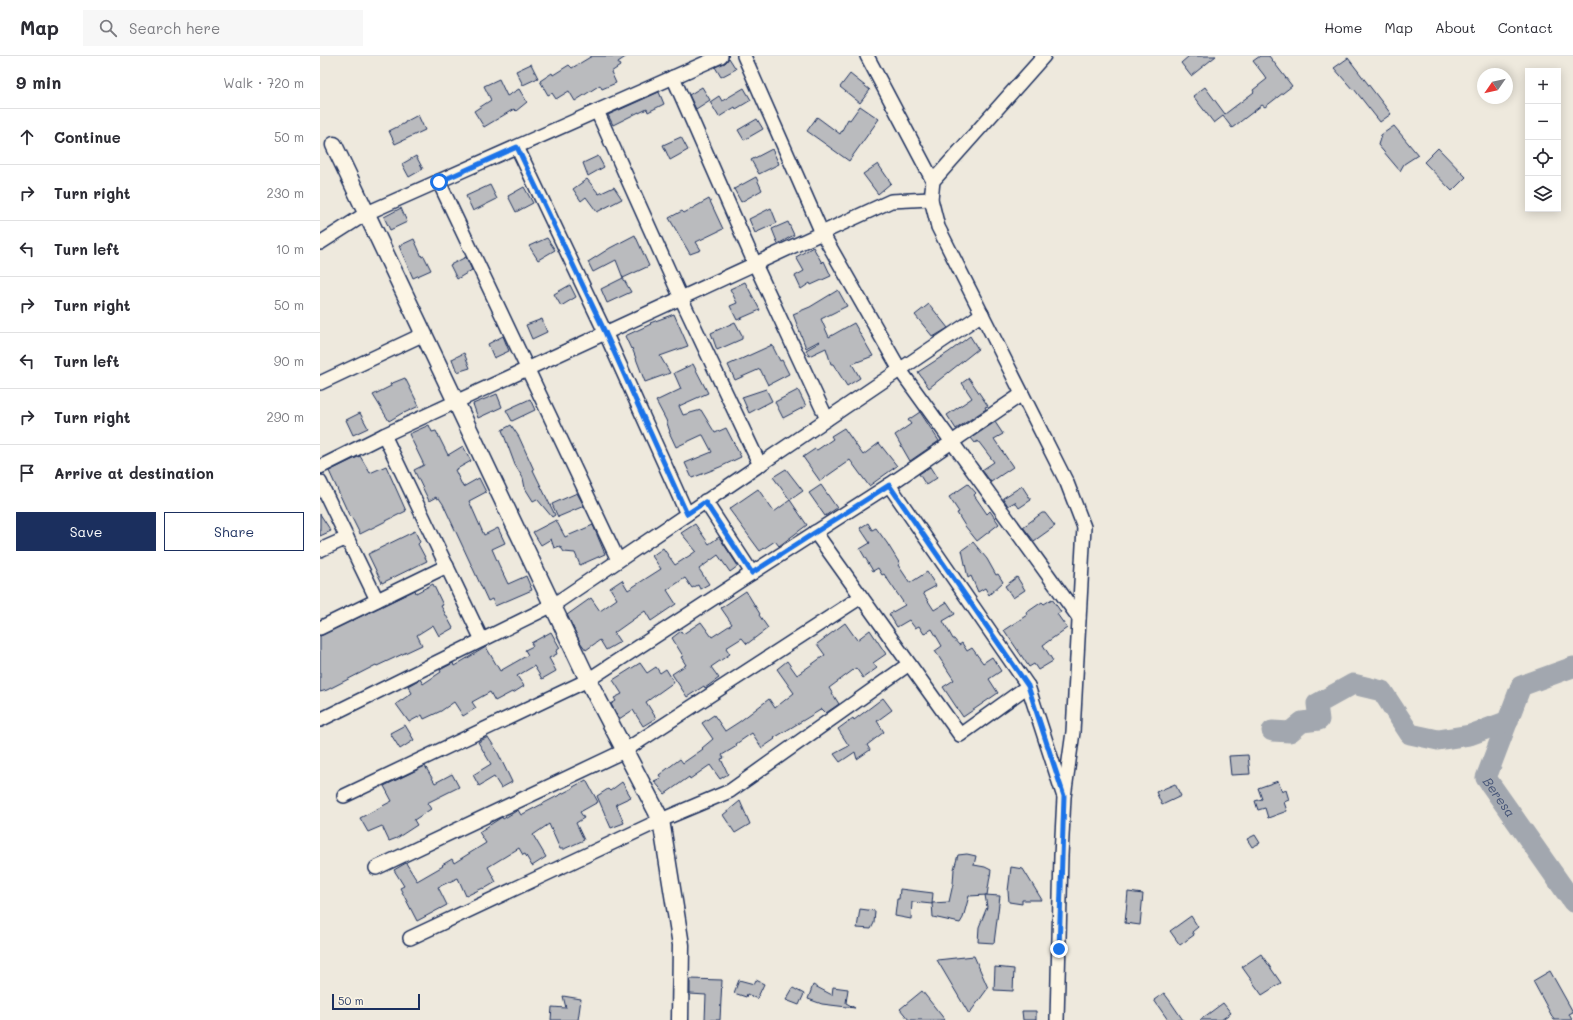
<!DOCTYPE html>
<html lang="en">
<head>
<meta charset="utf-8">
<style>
	:root { --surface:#fff; --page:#f7f7f7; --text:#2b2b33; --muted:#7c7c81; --line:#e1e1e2; --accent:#1b2f5e }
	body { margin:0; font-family:Mali,sans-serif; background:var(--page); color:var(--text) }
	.controls { position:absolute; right:12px; top:12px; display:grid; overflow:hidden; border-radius:0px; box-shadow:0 2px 10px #0003 }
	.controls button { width:36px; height:36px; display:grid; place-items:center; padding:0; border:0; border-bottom:1px solid var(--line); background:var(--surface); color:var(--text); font:20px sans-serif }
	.compass { position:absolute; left:1157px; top:12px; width:36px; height:36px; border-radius:50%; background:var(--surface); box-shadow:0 2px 10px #0003; rotate:236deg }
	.scale { position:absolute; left:12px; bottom:10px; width:88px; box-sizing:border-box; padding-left:4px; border:2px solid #1b2f5e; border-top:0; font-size:11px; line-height:14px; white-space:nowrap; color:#1b2f5e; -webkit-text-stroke:3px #fcf5e5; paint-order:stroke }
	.stop { position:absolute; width:12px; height:12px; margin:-9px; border:3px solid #1a73e8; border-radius:50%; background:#fff }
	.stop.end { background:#1a73e8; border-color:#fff; box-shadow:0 1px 4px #0008 }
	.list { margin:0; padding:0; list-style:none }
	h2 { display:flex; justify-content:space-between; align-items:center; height:52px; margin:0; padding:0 16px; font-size:17px }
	h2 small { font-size:13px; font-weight:400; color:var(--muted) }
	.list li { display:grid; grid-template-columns:26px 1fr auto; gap:12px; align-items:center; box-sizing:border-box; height:56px; padding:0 16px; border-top:1px solid var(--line) }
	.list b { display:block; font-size:15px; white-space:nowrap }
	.list em { font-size:13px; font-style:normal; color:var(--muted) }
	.actions { display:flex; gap:8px; padding:12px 16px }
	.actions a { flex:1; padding:9px 0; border:1px solid var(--accent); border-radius:0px; text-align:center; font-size:14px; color:var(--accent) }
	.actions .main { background:var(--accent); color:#fff }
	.icon { flex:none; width:22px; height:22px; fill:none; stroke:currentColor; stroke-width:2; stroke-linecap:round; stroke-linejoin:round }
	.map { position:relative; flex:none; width:1253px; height:964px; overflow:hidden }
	header { display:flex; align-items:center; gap:24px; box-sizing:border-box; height:56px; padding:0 20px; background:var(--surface); border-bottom:1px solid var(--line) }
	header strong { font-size:19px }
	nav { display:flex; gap:22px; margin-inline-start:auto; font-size:14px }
	.search { width:280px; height:36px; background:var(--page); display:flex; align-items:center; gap:10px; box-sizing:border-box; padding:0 14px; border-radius:0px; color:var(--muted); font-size:15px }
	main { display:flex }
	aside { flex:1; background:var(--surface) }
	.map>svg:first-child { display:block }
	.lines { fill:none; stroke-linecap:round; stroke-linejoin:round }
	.river { stroke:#a2a7af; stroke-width:21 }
	.building { fill:#babbbe; stroke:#1b2f5e }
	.minor-casing { stroke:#1b2f5e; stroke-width:16 }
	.tertiary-casing { stroke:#1b2f5e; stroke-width:19 }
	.minor { stroke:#fcf5e5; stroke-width:13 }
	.tertiary { stroke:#fcf5e5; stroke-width:16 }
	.route { stroke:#1a73e8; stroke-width:5 }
	.labels { text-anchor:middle; stroke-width:3.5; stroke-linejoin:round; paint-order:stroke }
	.water-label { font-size:13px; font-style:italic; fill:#445376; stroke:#fcf5e5 }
</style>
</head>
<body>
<header>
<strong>Map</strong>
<div class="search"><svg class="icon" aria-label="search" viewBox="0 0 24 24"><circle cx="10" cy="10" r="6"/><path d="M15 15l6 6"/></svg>Search here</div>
<nav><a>Home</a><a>Map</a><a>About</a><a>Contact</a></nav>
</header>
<main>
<aside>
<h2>9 min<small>Walk · 720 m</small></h2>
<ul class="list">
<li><svg class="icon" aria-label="ahead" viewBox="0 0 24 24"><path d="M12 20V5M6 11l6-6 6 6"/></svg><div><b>Continue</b></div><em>50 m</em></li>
<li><svg class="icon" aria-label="right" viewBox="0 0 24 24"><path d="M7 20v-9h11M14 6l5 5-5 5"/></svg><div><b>Turn right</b></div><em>230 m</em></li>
<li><svg class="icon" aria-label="left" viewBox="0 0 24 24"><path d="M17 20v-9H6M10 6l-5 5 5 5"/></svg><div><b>Turn left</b></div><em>10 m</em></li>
<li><svg class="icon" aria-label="right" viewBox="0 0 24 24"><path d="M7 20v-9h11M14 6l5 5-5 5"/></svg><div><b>Turn right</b></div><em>50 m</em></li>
<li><svg class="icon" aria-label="left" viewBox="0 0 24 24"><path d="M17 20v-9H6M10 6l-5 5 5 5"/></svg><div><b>Turn left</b></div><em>90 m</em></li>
<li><svg class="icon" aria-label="right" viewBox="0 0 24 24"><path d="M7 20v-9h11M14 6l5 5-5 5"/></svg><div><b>Turn right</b></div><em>290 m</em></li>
<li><svg class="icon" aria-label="arrive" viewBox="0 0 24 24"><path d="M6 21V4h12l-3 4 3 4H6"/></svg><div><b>Arrive at destination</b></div></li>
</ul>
<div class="actions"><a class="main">Save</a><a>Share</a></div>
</aside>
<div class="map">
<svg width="1253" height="964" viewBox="0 0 1253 964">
	<rect width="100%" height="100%" fill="#eee9dd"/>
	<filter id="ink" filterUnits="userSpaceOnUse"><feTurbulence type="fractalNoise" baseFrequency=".025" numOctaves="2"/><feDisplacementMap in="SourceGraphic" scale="8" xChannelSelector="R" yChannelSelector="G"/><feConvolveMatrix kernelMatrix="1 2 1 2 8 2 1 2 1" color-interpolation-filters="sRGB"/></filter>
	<g filter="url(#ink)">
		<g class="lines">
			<g class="river">
				<path id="s1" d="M1253,611L1201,630L1166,722L1253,846"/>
				<path d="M952,675L970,676L982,666L999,664L997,648L1033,628L1062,635L1090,678L1118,684L1150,679L1188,665"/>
			</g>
		</g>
		<g class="building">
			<path d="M272,0H307L298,6L300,10L291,16L296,27L282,33L280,29L255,45L249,35L236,43L232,37L228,39L220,25L232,17L233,19L249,9L252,12Z"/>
			<path d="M869,0H896L871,20L861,7Z"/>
			<path d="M940,0H949L972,30L945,51L942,49L912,72L903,60L894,67L873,40L885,31L905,58L934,36L933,34L947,23L933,5Z"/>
			<path d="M409,2L416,13L401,21L395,11L405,7Z"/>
			<path d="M1028,2L1071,58L1060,66L1034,33L1033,34L1014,12Z"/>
			<path d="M211,8L218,22L203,29L196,15Z"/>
			<path d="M530,18L550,34L540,47L520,31Z"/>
			<path d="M179,23L187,40L199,33L207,46L196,55L194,53L164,71L154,55L171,44L164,30Z"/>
			<path d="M382,31L390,44L376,53L369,39Z"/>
			<path d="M424,32L431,44L416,53L415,51L399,61L390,46L399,40L402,45Z"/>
			<path d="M339,36L344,48L328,56L327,53L319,57V56L293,69L288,59Z"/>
			<path d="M540,50L559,63L529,105L487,75L497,61L520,78L528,63L530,64Z"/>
			<path d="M98,59L105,74L75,88L69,75L85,67V66Z"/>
			<path d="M437,63L443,73L424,84L418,74Z"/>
			<path d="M1074,70L1098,99L1084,108L1080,115L1058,89L1061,79Z"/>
			<path d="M361,81L368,94L350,104L343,89Z"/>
			<path d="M1118,92L1146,121L1132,135L1104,106Z"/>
			<path d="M452,93L459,108L439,118L431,104Z"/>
			<path d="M96,100L103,113L89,121L82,108Z"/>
			<path d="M278,100L284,111L268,120L263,107Z"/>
			<path d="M558,108L571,127L558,138L543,118Z"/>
			<path d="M436,121L442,134L421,146L414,133Z"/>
			<path d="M267,123L279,138L294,131L302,143L277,156L266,141L261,145L253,133Z"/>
			<path d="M170,129L177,143L153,155L146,140Z"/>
			<path d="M204,131L213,147L196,156L188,140Z"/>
			<path d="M389,143L403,173L376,186L381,194L370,198L349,162L362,155L364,157Z"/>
			<path d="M81,152L87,166L70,174L64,161Z"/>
			<path d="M451,152L457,167L435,177L429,163Z"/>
			<path d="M468,166L474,179L458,188L452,173Z"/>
			<path d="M315,179L329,210L303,222L296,204L273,216L268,206L290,192Z"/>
			<path d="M227,182L235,194L218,204L209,190Z"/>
			<path d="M94,183L102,201L104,200L111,214L93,222L79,190Z"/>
			<path d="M493,191L502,207L504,205L511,220L491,229L490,227L481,233L475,220L484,215L476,201Z"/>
			<path d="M146,201L152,214L137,223L130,209Z"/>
			<path d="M303,222L311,236L287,247L281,233Z"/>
			<path d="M425,226L440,254L417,264L410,250L417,247L410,233Z"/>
			<path d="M250,229L256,241L241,250L234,238Z"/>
			<path d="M518,234L527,250L501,263L509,281L534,267L553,300L532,308L540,322L527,330L513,308H511L506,292L489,300L486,294L500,286L499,285L486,292L473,258L490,251Z"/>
			<path d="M609,248L628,272L613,281L595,259Z"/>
			<path d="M354,258L368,290L340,300L350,317L325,326L312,292L311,293L305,280L331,268L330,267Z"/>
			<path d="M222,263L227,276L212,283L206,269Z"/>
			<path d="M415,266L422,279V283L397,294L391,277Z"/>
			<path d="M183,280L189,295L174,302L168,288Z"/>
			<path d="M650,280L658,293L609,332L598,316L629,296Z"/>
			<path d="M452,289L460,305L462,304L469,318L448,329L440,313L415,324L408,309Z"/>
			<path d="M144,297L150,312L137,316L132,303Z"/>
			<path d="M373,308L388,337L359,350L363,359L381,354L395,377L406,372L421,401L400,411L372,422L365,407L392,396L383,379H382L356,391L349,376H350L346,364L336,345L361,333L354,317Z"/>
			<path d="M85,322L99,350L84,357V356L69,365L53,339L71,330L70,328Z"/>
			<path d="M649,322L668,350L665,351L666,353L636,373L627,359L652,342L642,327Z"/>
			<path d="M446,333L452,345L429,357L422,341Z"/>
			<path d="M478,334L486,350L463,362L455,346Z"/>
			<path d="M177,338L182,351L158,362L153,348Z"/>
			<path d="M210,343L215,354L192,365L186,354Z"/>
			<path d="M600,356L619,385L590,405L575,379L591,368L588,364Z"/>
			<path d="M40,357L48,372L33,379L26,364Z"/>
			<path d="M675,366L683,378L674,383L693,411L671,426L662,414L674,406L658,385L655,387L651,382Z"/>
			<path d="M109,369L112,376L116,375L128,399L143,390L151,405L135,414L143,431L159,422L166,436L149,445L164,479L178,472L185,487L172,493L179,509L188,528L206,520L212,534L175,550L172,543L168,545L123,448L119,442L117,443L116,441L109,445L94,414L104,409L89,378Z"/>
			<path d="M191,369L199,381L214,414H213L235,459L232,461L217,443L213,445L205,432L203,422L195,409L182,374Z"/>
			<path d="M524,372L543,399L559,387L577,410L549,430L530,404L500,425L483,401L495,393L497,394L513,383L511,380Z"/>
			<path d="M40,400L50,417L66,410L86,455L40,478L31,460L30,461L9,415Z"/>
			<path d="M610,411L617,422L606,429L599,418Z"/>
			<path d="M466,413L483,435L470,444L453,421Z"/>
			<path d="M648,428L656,437L654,439L667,458L670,455L679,468L657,485L645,470L637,457L639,456L629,441Z"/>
			<path d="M501,429L517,452L505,460L489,437Z"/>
			<path d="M702,430L711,444L699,452L695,446L688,450L683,442Z"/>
			<path d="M438,433L454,456L470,444L487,469L459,490L455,485L440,495L409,453Z"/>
			<path d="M257,437L264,450L238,461L232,448Z"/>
			<path d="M722,457H725L735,470L714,485L703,471Z"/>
			<path d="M0,458L11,475L0,480Z"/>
			<path d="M236,464L245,481L273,469L285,498L260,509L255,497L244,496L240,490L234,492L231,483L221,489L213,476Z"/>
			<path d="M548,467L552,474L556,472L567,487L580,508L578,509L590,527L607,516L616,530L603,537L614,554L627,546L635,558L623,565L633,583H634L639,589L642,587L647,595L652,592L663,607L672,601L681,615L669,623L678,637L643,661L623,631L634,624L615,595L622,590L612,573L604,578L599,570L595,572L589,564L577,571L569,558L585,549L564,518L562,519L558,512L553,515L540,493L550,487L540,472Z"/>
			<path d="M375,468L389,488L399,481L418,510L410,516L398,499L379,513L389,528L380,533L378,529L372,532L365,522L347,534L356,548L331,565L325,555L294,577L300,586L286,594L280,584L266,594L260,586L247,559L271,542L280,555L297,543L290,532L302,524L308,534L341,513L332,500L343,492L355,509L372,498L376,495L361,477Z"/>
			<path d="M95,475L100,486L98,488L107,505L62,527L48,498Z"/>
			<path d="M653,486L667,503L676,519L678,518L683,526L669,539L665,532L658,536L651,520L648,522L642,494Z"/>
			<path d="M697,521L705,534L693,542L685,530Z"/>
			<path d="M113,528L123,549L121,550L133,572L119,580L113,569L97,579L102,589L57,610L56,609L7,634L0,636V580L95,534L96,537Z"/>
			<path d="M426,535L440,558L439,559L448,572L427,588L422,582L406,592L410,598L391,611L399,622L385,632L384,630L367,641L352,618L366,609L361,601L363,600L352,582L361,575L363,578L381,566L392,581L412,568L401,552Z"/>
			<path d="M732,543L741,556L737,558L747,572L723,589L733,605L718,614L714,608L709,611L684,574L707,559L706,557L722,546L724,548Z"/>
			<path d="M525,567L537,584L550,574L566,598L553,607L557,612L543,622L536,612L509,632L519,648L506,657L502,653L454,682L455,683L442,692L432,677L416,688L417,690L402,699L404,702L401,703L408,718L400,723L390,709L370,723L369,721L345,738L334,725L341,722L339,719L360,703L363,707L383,693L382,692L393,683L382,667L394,659L405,675L419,666L449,643L455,652L474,637L457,613L467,605L477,619L505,599L497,588Z"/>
			<path d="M231,576L240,592L236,595L237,598L229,602L236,615L222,623L214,610L197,620L204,630L193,637L192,636L175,645L170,636L152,646L156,652L143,660L134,646L121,655L104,663L102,659L89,666L76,648L92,637L88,630L100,623L103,628L121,616L120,614L133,607L134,610L166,591L180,615L208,599L205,594L213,590L211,587Z"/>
			<path d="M320,607L327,617L336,611L340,617L346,613L354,626L326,646L336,662L323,670L313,654L299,663L291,648L296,645L294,642L302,638L293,624Z"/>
			<path d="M563,642L572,654L557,665L564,676L547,689L550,694L537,703L535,696L520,706L514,698L529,690L518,673L533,662L534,664Z"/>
			<path d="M85,669L94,684L80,693L70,677Z"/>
			<path d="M168,681L177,695L192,726L181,732L174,721L159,730L153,719L171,708L158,686Z"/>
			<path d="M928,699L930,718L911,719L909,700Z"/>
			<path d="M105,710L115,727L132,718L139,731L107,747L111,753L94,764L97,769L77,782L69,785L62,770L48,776L40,762L72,745L64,730Z"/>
			<path d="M266,724L278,746L260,756L264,762L256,767L264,784L244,793H240L229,768L213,779L226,801L212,810L205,798L203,799L199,792L168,811L176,826L164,833L163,832L146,840L138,822L118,831L127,849L97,865L80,832L84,830L74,814L86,807L97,825L123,810L122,809L132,803L134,807L166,787L159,776L182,761L183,763L198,754L201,759L253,732V731Z"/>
			<path d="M958,725L962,736L966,734L969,744L964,746L967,755L948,762L945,752L938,754L935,745L942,743L938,732Z"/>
			<path d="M302,726L311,741L296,748L304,767L291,772L277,740L288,733L290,735Z"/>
			<path d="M855,728L861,740L842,749L836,736Z"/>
			<path d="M420,745L430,768L415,777L403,759Z"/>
			<path d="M935,779L940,787L932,791L927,783Z"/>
			<path d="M647,798L656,800L654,809L665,811L671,814L667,839L649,840L643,862L640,867L613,861L612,847L629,846L633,828L634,813L638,799Z"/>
			<path d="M691,811L703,813L722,844H702V848L689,846L688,835Z"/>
			<path d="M580,833L613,837L612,848L592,846L591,863L575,860L577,843H579Z"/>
			<path d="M808,836L823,838L820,869L805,867Z"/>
			<path d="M665,839L680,840L674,887L658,886L659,871L667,851Z"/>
			<path d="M540,853L555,855L554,867L551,873L537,872Z"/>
			<path d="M871,860L878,871L872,876L874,879L860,889L850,875Z"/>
			<path d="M941,898L961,927L942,939L922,911Z"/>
			<path d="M654,900L668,932L649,958L617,904Z"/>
			<path d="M675,911L694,913L693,935L674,934Z"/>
			<path d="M1230,915L1253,956L1249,958L1252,964H1234L1213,925Z"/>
			<path d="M370,923L402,924L400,964H385L386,939L370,938Z"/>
			<path d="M419,924L434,928L436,924L444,928L437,943L427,938L426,941L414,937Z"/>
			<path d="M493,929L512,939L513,931L528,933L526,947L535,952L502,948L488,943Z"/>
			<path d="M473,932L484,938L479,949L466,944Z"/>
			<path d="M602,935L625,964H589L580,953Z"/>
			<path d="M844,937L850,945L863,964H848L834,944Z"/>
			<path d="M243,940L261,943L258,964H231L232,951L246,952Z"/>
			<path d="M903,947L911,957L901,964H880Z"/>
			<path d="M702,955H716V964H703Z"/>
		</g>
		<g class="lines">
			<defs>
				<g id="minor">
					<path d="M424,0L502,177L580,314L759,562"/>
					<path d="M547,0L613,125"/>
					<path d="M724,0L613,125L611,143L618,171L747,427L764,471L753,676L744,741L741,800L737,964"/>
					<path d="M353,21L435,208L507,363"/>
					<path d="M277,55L361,242L440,409"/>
					<path d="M197,91L285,276L367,458"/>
					<path d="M119,126L298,504"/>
					<path d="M0,187L47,157L401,0"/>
					<path d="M0,327L104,278"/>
					<path d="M0,411L64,379"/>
					<path d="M0,426L57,544"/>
					<path d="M569,429L702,338"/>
					<path d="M385,445L432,517"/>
					<path d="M495,476L640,679L708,630"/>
					<path d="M0,494L27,482"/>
					<path d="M0,572L127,510"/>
					<path d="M162,584L64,379L571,145L611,143"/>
					<path d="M0,664L233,549L662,258"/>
					<path d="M24,740L268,624L432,517L569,429L708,630L743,738"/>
					<path d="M56,812L304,695L541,541"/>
					<path d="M90,882L341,764L410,735L589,608"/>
				</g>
				<path id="tertiary" d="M14,89L268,624L341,764L361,889L360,964"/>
			</defs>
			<use href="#minor" class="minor-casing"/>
			<use href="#tertiary" class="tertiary-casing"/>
			<use href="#minor" class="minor"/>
			<use href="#tertiary" class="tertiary"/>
		</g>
	</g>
	<g class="lines" filter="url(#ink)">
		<path class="route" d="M119,126L197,91L285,276L367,458L385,446L432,517L569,429L708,630L744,740L739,893"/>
	</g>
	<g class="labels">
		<g class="water-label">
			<text dy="5" stroke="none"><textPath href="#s1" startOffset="177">Beresa</textPath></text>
		</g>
	</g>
</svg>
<div class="controls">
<button>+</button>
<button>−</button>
<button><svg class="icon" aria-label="locate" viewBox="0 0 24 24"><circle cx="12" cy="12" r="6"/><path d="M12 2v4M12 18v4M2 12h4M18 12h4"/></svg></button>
<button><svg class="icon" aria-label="layers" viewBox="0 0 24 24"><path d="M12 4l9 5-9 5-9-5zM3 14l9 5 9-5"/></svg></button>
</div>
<svg class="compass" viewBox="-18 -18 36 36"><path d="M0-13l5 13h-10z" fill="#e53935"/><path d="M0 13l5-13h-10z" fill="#7c7c81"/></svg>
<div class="scale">50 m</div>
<div class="stop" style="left:119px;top:126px"></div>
<div class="stop end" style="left:739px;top:893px"></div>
</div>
</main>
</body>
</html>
